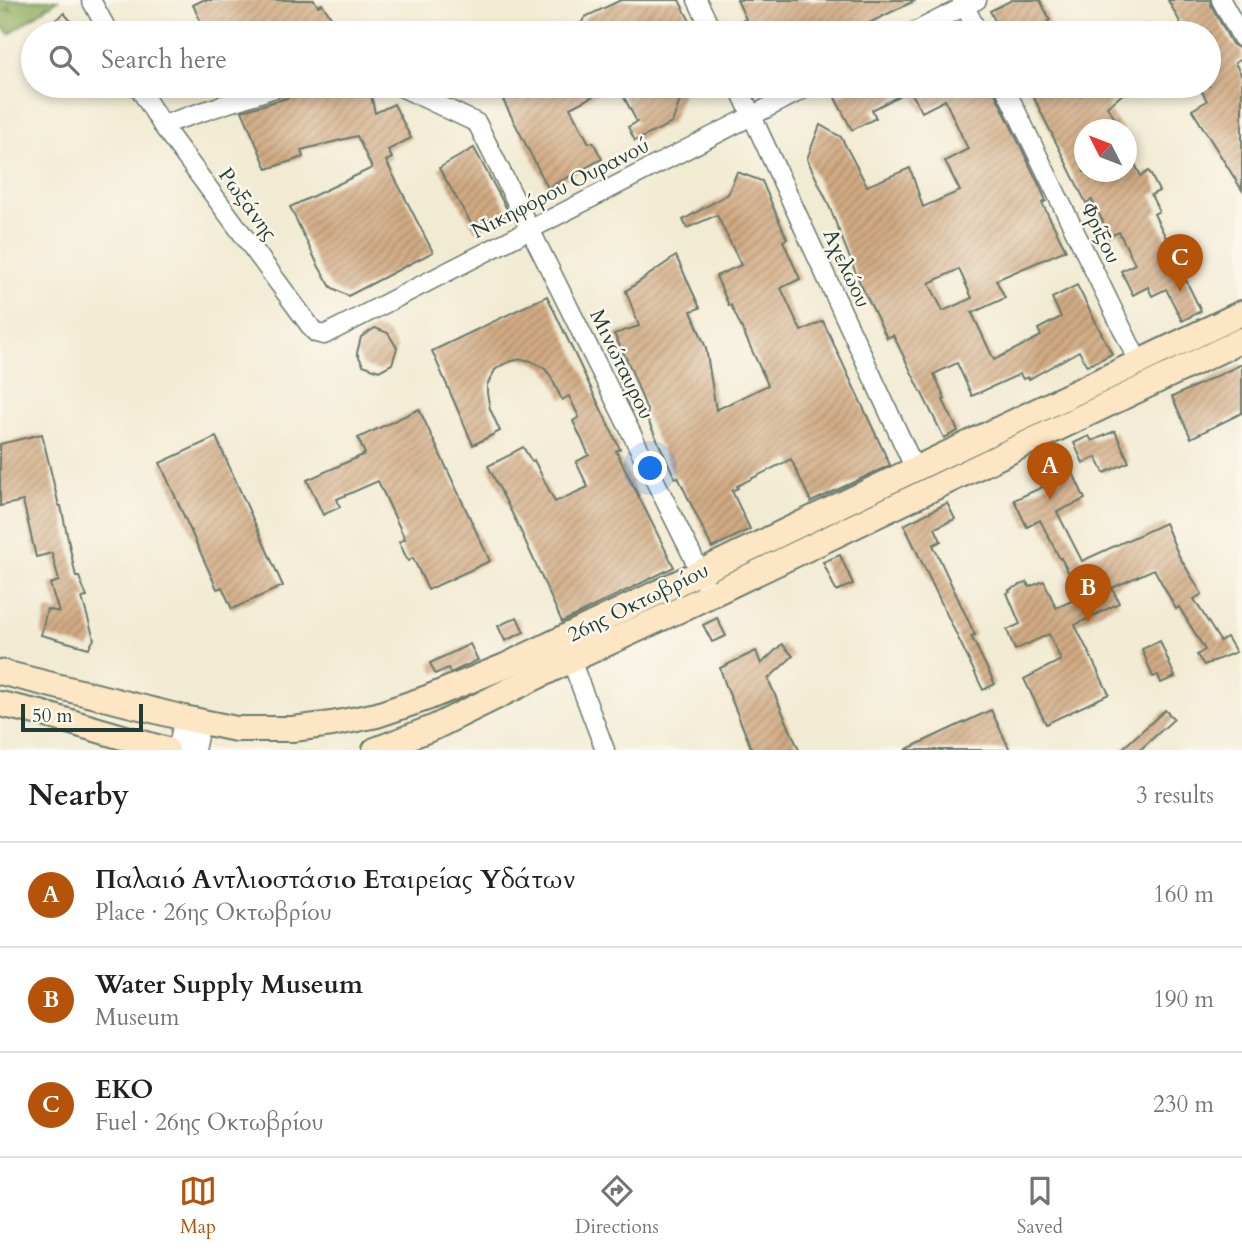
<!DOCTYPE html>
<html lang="en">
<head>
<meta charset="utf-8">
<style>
	:root { --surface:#fff; --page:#f6f6f6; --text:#202124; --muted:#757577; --line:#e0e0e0; --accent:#b45309 }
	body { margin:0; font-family:Cardo,serif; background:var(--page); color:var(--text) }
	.compass { position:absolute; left:1074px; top:119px; width:63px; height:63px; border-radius:50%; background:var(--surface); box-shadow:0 4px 10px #0003; rotate:312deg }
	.scale { position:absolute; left:21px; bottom:18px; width:122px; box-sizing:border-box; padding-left:7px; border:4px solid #1f3d34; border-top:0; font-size:19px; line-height:24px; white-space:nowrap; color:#1f3d34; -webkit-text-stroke:5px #fbf7ec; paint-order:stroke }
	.you { position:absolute; left:651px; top:469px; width:24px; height:24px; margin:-18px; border:5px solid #fff; border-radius:50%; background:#1a73e8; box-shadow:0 0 0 10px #1a73e833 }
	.badge { display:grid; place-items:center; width:46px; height:46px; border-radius:50%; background:var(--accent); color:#fff; font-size:23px; font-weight:700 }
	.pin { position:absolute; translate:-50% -58px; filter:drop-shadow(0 2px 4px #0008) }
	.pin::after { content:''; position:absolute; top:37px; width:24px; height:21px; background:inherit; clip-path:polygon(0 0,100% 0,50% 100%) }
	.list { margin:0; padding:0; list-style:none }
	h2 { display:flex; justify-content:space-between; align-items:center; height:91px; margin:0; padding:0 28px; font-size:30px }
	h2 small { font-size:23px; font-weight:400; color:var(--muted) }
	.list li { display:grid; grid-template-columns:46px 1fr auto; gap:21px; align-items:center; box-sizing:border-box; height:105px; padding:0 28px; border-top:2px solid var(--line) }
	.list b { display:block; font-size:26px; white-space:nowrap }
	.list p { margin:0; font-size:23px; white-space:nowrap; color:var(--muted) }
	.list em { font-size:23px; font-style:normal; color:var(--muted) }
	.icon { flex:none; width:38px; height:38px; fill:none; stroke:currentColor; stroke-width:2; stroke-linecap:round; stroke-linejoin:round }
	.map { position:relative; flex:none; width:1242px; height:750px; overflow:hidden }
	.search { position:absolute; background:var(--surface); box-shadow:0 4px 10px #0003; left:21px; right:21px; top:21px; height:77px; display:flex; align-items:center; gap:18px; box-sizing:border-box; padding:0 24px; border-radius:38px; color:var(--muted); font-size:26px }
	.sheet { height:406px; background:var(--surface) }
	nav { display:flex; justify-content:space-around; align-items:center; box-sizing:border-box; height:98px; border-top:2px solid var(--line); background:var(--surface); font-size:19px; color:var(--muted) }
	nav a { display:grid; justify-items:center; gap:4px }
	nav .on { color:var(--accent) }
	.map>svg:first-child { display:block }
	.forest { fill:url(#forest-firs); stroke:#59764b; stroke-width:2 }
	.building { fill:url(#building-hatch); fill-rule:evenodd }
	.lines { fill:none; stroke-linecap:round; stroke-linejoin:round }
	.minor-casing { stroke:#697a6c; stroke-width:21 }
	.secondary-casing { stroke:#697a6c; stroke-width:28 }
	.minor { stroke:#fff; stroke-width:18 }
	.secondary { stroke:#fce6c4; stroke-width:24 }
	.labels { text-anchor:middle; stroke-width:5; stroke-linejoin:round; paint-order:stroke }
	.street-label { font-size:21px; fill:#1f3d34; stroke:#fbf7ec }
</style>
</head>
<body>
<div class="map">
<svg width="1242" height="750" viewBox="0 0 1242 750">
	<defs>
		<pattern id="forest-firs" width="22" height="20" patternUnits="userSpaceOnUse" patternTransform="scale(1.75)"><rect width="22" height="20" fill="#93b062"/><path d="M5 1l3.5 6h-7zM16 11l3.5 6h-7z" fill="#779052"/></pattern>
		<pattern id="building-hatch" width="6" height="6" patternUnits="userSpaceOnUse" patternTransform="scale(1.75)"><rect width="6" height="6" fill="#d1aa83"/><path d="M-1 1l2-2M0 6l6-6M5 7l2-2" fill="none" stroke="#a98c6c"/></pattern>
	</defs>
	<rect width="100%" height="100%" fill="#fbf7ec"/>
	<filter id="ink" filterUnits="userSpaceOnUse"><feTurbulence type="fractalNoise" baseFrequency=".0143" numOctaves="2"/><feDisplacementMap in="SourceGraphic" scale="14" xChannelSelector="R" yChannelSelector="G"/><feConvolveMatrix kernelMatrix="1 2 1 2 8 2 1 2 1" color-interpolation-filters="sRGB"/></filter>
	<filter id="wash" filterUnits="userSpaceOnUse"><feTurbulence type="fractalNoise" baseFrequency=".00686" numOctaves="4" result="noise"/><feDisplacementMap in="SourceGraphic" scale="28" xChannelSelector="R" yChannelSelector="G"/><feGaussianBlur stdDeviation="1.57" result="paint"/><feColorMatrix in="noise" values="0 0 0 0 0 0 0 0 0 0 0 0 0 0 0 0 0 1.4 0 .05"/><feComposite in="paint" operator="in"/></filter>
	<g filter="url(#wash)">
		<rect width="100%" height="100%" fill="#f2ebd3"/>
		<path class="forest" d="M0,0H58L9,34L0,23Z"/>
		<g id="blocks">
			<g class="building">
				<path d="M203,0H314L318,6L322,4L342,33H206L193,5Z"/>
				<path d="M621,0H679L696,33H575L585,17Z"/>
				<path d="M737,0H916L849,33H744L739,22L746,19Z"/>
				<path d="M1012,0H1040L1050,20L1048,21L1054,33H1001L990,11Z"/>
				<path d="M1168,0H1210L1211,5L1232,44L1240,49L1242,53V58L1235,63L1242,76V190L1192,110L1207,101L1199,86H1209V33H1186Z"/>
				<path d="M64,13L81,33H40Z"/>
				<path d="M349,86H366L367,91H370L375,113L394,104L411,138L388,150L392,158L386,161L433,252L348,296L331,287L319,267L290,207L372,168L357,136L301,150L303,157L267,169L242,111L304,93L305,97Z"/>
				<path d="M529,86H613L570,108L589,143L593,142L602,159L548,188L503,100Z"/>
				<path d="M618,86H685L672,123L635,141L628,127L637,122Z"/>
				<path d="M859,86H993L994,91L1041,189L1046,201L1042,203L1066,250L996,280L1005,298L972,313L994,360L1041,336L1038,329L1061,317L1052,298L1077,285L1112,354L1087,366L1079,351L1029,379L1028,377L1023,379L1020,374L972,396L957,363L934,374L945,399L943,400L958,431L944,438L893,335L887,338L859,281L827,201L807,159L820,125L841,137L867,186L910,168L923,207L960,191L945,161L968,149L945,100L922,112L910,90L872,110L876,118L852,130L835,98ZM959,269L972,298L943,311L929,283Z"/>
				<path d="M1028,86H1075L1080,96L1093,86H1116L1123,94L1107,107L1123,130H1084V172H1126V147L1141,176L1149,171L1159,191L1151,195L1159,211L1154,214L1170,246L1174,244L1184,264L1179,266L1201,311L1182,321L1166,289L1152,296L1148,287L1133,295L1121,271L1135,264L1119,232L1110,236L1092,200L1086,203Z"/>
				<path d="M474,148L509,213L476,232L439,168Z"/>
				<path d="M737,172L762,181L787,239L783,241L800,279L781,288L801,331L823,321L890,465L811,502L791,459L737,486L738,488L732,491L750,529L712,548L678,477L675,478L645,414L648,413L628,362L614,334L639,326L626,291L676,256L700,308L691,311L706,348L716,410L768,385L731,305L729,306L716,276L741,265L717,215L687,228L683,220L728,194Z"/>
				<path d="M547,296L620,449L616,451L674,567L562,622L518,525L488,466L512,454V453L523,447L532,462L534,460L555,502L588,487L576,462L589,455L573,421L579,417L569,396L562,400L550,375L545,369L531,361L522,359L512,361L502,365L495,370L487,385V393L490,409L500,431L473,445L432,351Z"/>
				<path d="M375,328L388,333L397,348L392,364L379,371L363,365L357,353L361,337Z"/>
				<path d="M1242,364V413L1191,438L1172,397Z"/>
				<path d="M419,409L490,561L428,590L413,558L408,561L399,542L405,539L378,481L337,499L340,507L323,515L307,480L365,454L358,438Z"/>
				<path d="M1115,431L1129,462L1104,473L1096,457L1083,463L1074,443L1089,436L1092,441Z"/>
				<path d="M42,434L59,506H61L76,577H79L87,597L82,598L94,639L89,648L41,635L47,609L59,612L50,584L59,581L52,553L36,557L23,501L0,506V444Z"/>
				<path d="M216,437L283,586L232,609L222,587L217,589L160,463Z"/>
				<path d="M1073,473L1085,499L1057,512L1082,561L1165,523L1179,556L1202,594L1194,599L1220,641L1227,637L1236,652L1204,665L1197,655L1205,650L1179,607L1176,609L1154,569L1112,588L1119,603L1075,625L1109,694L1046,724L1024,679L1061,660L1049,634L1015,650L1007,630L1020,624L1007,593L1010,592L1009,590L1027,582L1029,587L1044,581L1056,608L1081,597L1061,558L1060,559L1040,520L1027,527L1014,500Z"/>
				<path d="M947,503L955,519L935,528L941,541L933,545L975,635L971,636L995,684L983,690L904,525Z"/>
				<path d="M840,555L853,584L836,591L823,562Z"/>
				<path d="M517,617L524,632L505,641L498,626Z"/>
				<path d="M717,618L726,636L712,642L703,625Z"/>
				<path d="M1160,641L1175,677L1161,683L1158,675L1153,677L1142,649Z"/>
				<path d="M470,644L478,660L450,673L448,668L435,674L430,663Z"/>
				<path d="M782,644L793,656L768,679L799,750H752L726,686L720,668L756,651L761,664Z"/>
				<path d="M991,710L1010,750H905L952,728Z"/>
				<path d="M1165,710L1174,719L1140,750H1121Z"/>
			</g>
		</g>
	</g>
	<g filter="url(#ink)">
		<use href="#blocks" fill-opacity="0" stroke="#697a6c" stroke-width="2"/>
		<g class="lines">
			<defs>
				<g id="minor">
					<path d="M91,0L109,33"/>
					<path d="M697,0L713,33"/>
					<path d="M962,0L978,33"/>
					<path d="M1221,0L1242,38"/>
					<path d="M912,33L977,0"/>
					<path d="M138,86L162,125L313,330L316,333L324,335L810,86"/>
					<path d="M399,86L477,123L692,555L704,582"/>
					<path d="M738,86L915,469"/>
					<path d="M1004,86L1139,363"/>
					<path d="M162,125L281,86"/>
					<path d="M571,660L605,750"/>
					<path d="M177,750L184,718"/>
					<path d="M195,750L201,722"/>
				</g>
				<g id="secondary">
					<path d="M0,672L184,718L236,729H293L332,724L377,715L427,698L505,666L915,469L1242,313"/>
					<path d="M0,704L40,713L167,750"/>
					<path d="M375,750L435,727L571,660L677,611L1242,340"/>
				</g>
			</defs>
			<use href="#minor" class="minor-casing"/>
			<use href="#secondary" class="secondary-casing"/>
			<use href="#minor" class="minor"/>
			<use href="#secondary" class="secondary"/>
		</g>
	</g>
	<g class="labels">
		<g class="street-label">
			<text transform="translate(560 188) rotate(-27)" y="7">Νικηφόρου Ουρανού</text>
			<text transform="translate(248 204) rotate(54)" y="7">Ρωξάνης</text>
			<text transform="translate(1101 233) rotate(64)" y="7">Φρίξου</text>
			<text transform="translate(847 268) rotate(65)" y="7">Αχελώου</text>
			<text transform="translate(622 364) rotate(64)" y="7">Μινώταυρου</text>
			<text transform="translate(638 602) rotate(-26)" y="7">26ης Οκτωβρίου</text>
		</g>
	</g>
</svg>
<svg class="compass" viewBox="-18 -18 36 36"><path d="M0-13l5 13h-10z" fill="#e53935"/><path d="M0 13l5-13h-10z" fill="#757577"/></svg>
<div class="scale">50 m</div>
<div class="you"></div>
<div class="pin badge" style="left:1050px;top:500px">A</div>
<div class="pin badge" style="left:1088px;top:622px">B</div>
<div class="pin badge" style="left:1180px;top:292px">C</div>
<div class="search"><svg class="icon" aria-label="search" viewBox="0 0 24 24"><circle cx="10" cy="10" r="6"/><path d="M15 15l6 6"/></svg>Search here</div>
</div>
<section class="sheet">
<h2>Nearby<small>3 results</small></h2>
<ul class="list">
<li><span class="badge">A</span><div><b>Παλαιό Αντλιοστάσιο Εταιρείας Υδάτων</b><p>Place · 26ης Οκτωβρίου</p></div><em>160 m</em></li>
<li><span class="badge">B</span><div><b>Water Supply Museum</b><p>Museum</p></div><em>190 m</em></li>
<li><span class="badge">C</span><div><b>EKO</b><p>Fuel · 26ης Οκτωβρίου</p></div><em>230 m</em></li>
</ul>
</section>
<nav>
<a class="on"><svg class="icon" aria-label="map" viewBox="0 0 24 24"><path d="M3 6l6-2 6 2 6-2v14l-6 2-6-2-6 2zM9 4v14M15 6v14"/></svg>Map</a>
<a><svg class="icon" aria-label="directions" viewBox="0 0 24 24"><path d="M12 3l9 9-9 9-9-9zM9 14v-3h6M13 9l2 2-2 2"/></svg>Directions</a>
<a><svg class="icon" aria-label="saved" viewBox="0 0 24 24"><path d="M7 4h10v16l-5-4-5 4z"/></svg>Saved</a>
</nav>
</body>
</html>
